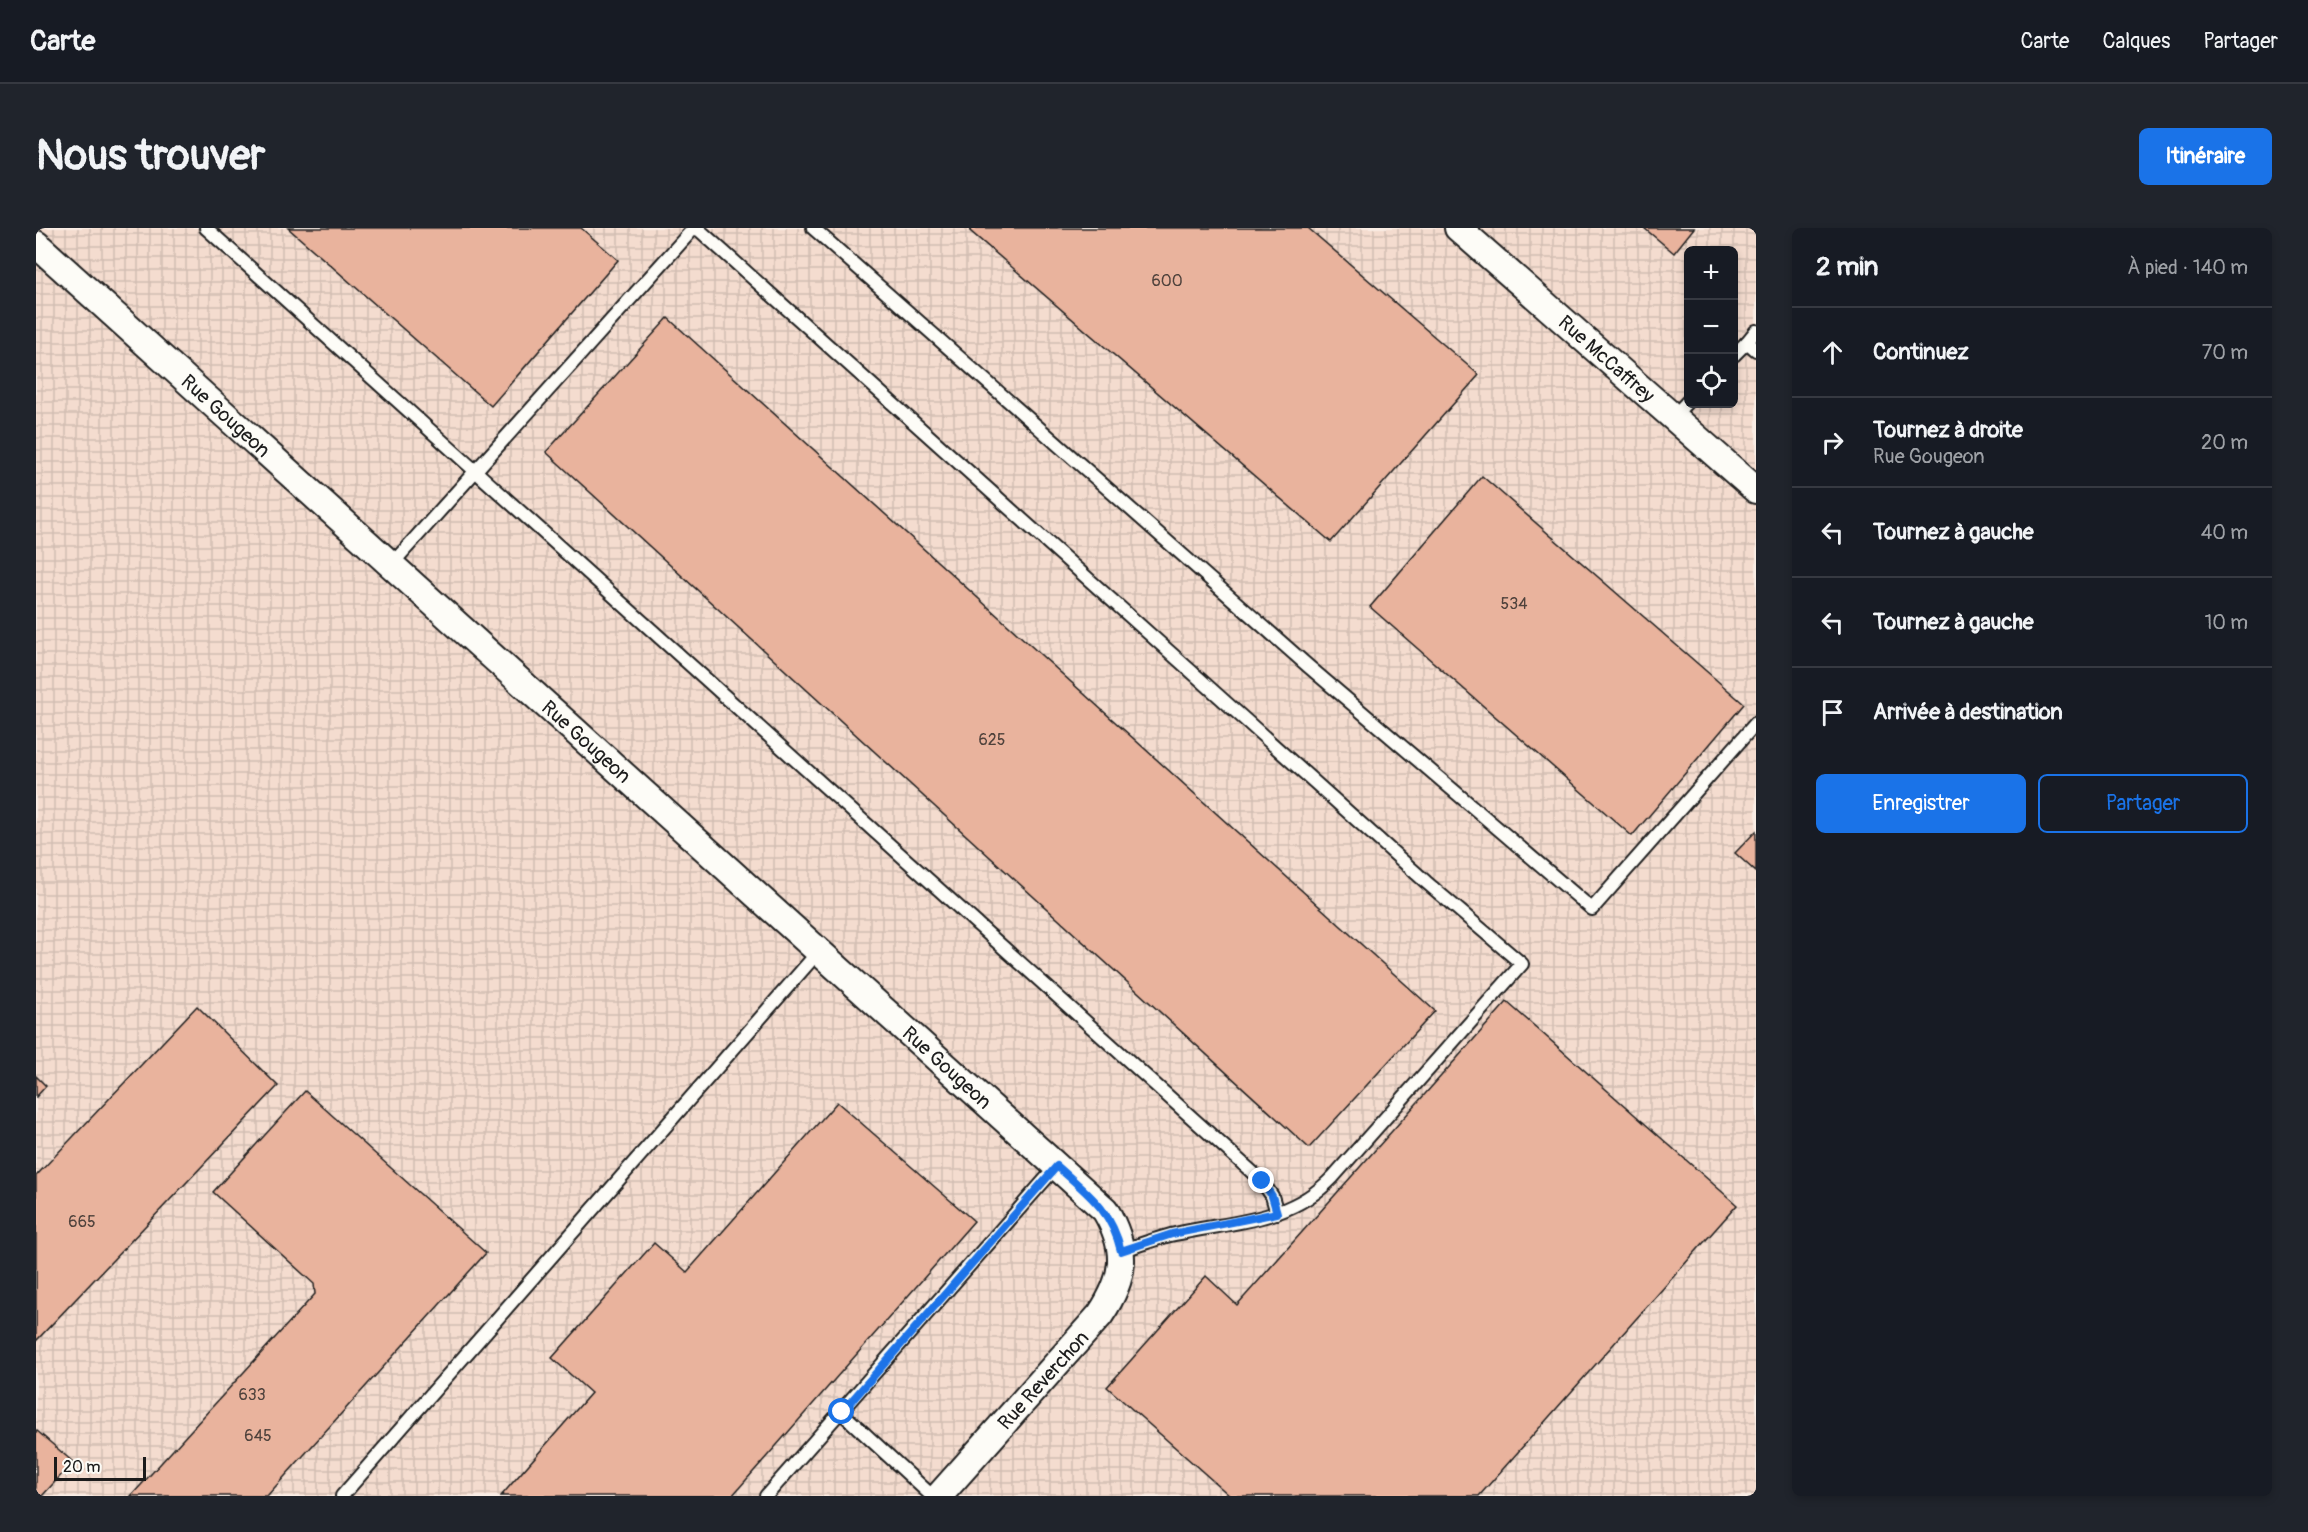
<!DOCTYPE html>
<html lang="fr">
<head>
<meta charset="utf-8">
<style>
	:root { --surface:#171b24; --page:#20242c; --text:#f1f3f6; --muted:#9ea1a6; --line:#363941; --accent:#1a73e8 }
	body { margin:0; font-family:Pangolin,sans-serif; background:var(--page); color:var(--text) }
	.controls { position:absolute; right:18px; top:18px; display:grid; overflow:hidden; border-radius:9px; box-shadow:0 3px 9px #0003 }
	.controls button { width:54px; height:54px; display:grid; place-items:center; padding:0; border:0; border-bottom:2px solid var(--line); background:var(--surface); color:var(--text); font:30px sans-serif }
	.scale { position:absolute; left:18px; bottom:15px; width:92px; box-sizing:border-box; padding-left:6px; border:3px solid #1c1c1c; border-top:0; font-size:16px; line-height:21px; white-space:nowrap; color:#1c1c1c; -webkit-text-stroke:4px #fdfcf7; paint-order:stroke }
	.stop { position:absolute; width:18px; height:18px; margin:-14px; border:4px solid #1a73e8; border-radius:50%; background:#fff }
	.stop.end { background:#1a73e8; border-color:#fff; box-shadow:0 2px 6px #0008 }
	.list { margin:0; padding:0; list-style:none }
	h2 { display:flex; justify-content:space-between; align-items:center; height:78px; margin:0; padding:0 24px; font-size:26px }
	h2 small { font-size:20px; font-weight:400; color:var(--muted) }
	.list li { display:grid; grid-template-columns:39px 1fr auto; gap:18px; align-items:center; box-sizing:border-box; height:90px; padding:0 24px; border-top:2px solid var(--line) }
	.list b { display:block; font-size:22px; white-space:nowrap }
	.list p { margin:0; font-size:20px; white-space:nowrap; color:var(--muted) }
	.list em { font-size:20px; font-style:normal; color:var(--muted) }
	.actions { display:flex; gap:12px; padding:18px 24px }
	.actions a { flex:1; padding:14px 0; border:2px solid var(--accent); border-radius:9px; text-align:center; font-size:21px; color:var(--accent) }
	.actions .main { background:var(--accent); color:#fff }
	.icon { flex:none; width:33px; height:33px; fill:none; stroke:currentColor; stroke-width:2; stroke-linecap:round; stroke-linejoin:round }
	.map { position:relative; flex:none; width:1720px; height:1268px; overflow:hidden; border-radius:9px }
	header { display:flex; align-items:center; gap:36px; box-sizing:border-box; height:84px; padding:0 30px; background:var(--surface); border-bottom:2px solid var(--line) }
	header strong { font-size:28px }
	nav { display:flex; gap:33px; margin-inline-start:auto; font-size:21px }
	.intro { display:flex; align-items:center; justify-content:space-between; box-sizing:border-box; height:144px; padding:0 36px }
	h1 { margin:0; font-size:42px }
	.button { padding:15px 27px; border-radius:9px; background:var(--accent); color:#fff; font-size:21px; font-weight:700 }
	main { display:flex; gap:36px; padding:0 36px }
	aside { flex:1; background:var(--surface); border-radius:9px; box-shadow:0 3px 9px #0003 }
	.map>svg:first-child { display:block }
	.industrial { fill:url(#industrial-grid); fill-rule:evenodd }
	.building { fill:#e9b39d; stroke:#1c1c1c; stroke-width:1.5 }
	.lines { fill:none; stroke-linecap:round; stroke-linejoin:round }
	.service-casing { stroke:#1c1c1c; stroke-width:16 }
	.minor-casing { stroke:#1c1c1c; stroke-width:30 }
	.service { stroke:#fdfcf7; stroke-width:12 }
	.minor { stroke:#fdfcf7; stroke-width:26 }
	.route { stroke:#1a73e8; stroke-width:8 }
	.labels { text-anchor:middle; stroke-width:4.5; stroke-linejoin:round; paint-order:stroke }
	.number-label { font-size:16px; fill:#4f423c }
	.street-label { font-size:20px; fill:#1c1c1c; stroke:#fdfcf7 }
</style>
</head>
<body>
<header>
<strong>Carte</strong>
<nav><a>Carte</a><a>Calques</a><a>Partager</a></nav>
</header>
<div class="intro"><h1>Nous trouver</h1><a class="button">Itinéraire</a></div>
<main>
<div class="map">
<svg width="1720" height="1268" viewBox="0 0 1720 1268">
	<defs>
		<pattern id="industrial-grid" width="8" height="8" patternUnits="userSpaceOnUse" patternTransform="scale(1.5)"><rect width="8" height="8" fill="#f4dccf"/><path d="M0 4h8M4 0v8" fill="none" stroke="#d1bcb1"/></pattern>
	</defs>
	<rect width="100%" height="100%" fill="#f9ede5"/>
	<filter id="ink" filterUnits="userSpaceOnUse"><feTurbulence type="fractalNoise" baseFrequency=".0167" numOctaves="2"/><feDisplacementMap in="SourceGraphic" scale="12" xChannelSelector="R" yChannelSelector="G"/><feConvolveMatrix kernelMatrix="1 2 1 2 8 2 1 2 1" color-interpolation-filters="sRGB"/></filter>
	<g filter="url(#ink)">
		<path class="industrial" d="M0,0H1720V1268H0ZM1652,22H1698V176H1652Z"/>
		<g class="building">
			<path d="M252,0H545L582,32L455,178Z"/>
			<path d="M936,0H1272L1443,147L1295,314L934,3Z"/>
			<path d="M1608,0H1658L1638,25Z"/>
			<path d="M632,90L1399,783L1273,920L510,224Z"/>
			<path d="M1446,248L1708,476L1596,608L1334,379Z"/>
			<path d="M1720,603V644L1699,625Z"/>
			<path d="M1471,774L1701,977L1443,1268H1194L1071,1159L1170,1048L1201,1077Z"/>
			<path d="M161,778L242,858L0,1113V948Z"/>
			<path d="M0,848L10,858L0,869Z"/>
			<path d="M269,863L450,1025L231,1268H95L279,1066L278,1056L177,964Z"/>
			<path d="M801,874L938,993L696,1268H465L555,1165L516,1130L618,1015L651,1044Z"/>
			<path d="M0,1202L37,1234L6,1268H0Z"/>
		</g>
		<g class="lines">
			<defs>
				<g id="service">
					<path d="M170,0L1226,953L1236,968L1241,985"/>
					<path d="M661,0L1390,654L1486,736L1297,949C1253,995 1197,993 1139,1006C1121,1010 1103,1017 1085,1023"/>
					<path d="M777,0L1272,438L1556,681L1720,495"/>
					<path d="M1711,114L1720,103"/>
					<path d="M1698,127L1711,114L1720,122"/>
					<path d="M1637,189L1652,173"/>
					<path d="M355,337L658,0"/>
					<path d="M805,1184L896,1268"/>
					<path d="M306,1268L783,723"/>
					<path d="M730,1268L1021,938"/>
				</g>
				<g id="minor">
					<path id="s1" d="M1422,0L1720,262"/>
					<path id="s2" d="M0,16L1069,982C1093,1022 1089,1050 1064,1087L903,1268"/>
				</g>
			</defs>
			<use href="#service" class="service-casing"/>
			<use href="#minor" class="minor-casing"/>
			<use href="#service" class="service"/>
			<use href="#minor" class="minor"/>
		</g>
	</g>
	<g class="lines" filter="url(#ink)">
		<path class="route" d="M806,1184L1021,938C1052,966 1075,981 1085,1023L1136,1006L1241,985L1236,968L1226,953"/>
	</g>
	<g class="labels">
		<g class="number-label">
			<text x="1131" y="58">600</text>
			<text x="1478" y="381">534</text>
			<text x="956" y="517">625</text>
			<text x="46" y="999">665</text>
			<text x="216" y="1172">633</text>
			<text x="222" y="1213">645</text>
		</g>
		<g class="street-label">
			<text dy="7" stroke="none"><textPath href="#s1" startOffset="198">Rue McCaffrey</textPath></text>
			<text dy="7" stroke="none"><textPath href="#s2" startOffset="256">Rue Gougeon</textPath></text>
			<text dy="7" stroke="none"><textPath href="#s2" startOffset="742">Rue Gougeon</textPath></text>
			<text dy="7" stroke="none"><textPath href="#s2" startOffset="1228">Rue Gougeon</textPath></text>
			<text transform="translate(1007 1152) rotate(-48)" y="7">Rue Reverchon</text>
		</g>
	</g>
</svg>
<div class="controls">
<button>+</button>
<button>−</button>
<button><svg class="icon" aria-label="locate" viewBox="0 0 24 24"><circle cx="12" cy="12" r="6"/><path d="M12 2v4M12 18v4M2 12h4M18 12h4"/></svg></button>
</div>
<div class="scale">20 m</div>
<div class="stop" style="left:806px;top:1184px"></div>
<div class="stop end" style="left:1226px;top:953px"></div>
</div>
<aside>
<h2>2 min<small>À pied · 140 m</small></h2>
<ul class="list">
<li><svg class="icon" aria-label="ahead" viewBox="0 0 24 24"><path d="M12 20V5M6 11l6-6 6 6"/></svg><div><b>Continuez</b></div><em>70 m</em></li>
<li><svg class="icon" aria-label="right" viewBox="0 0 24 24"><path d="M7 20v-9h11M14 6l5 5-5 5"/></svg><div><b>Tournez à droite</b><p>Rue Gougeon</p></div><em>20 m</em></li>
<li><svg class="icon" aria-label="left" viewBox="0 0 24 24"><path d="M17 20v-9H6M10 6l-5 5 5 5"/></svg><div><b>Tournez à gauche</b></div><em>40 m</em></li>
<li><svg class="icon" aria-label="left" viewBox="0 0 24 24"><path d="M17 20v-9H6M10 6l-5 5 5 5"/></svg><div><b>Tournez à gauche</b></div><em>10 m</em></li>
<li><svg class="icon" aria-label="arrive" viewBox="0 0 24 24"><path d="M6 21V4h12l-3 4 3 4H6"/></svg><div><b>Arrivée à destination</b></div></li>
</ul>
<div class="actions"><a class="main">Enregistrer</a><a>Partager</a></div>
</aside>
</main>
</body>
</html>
